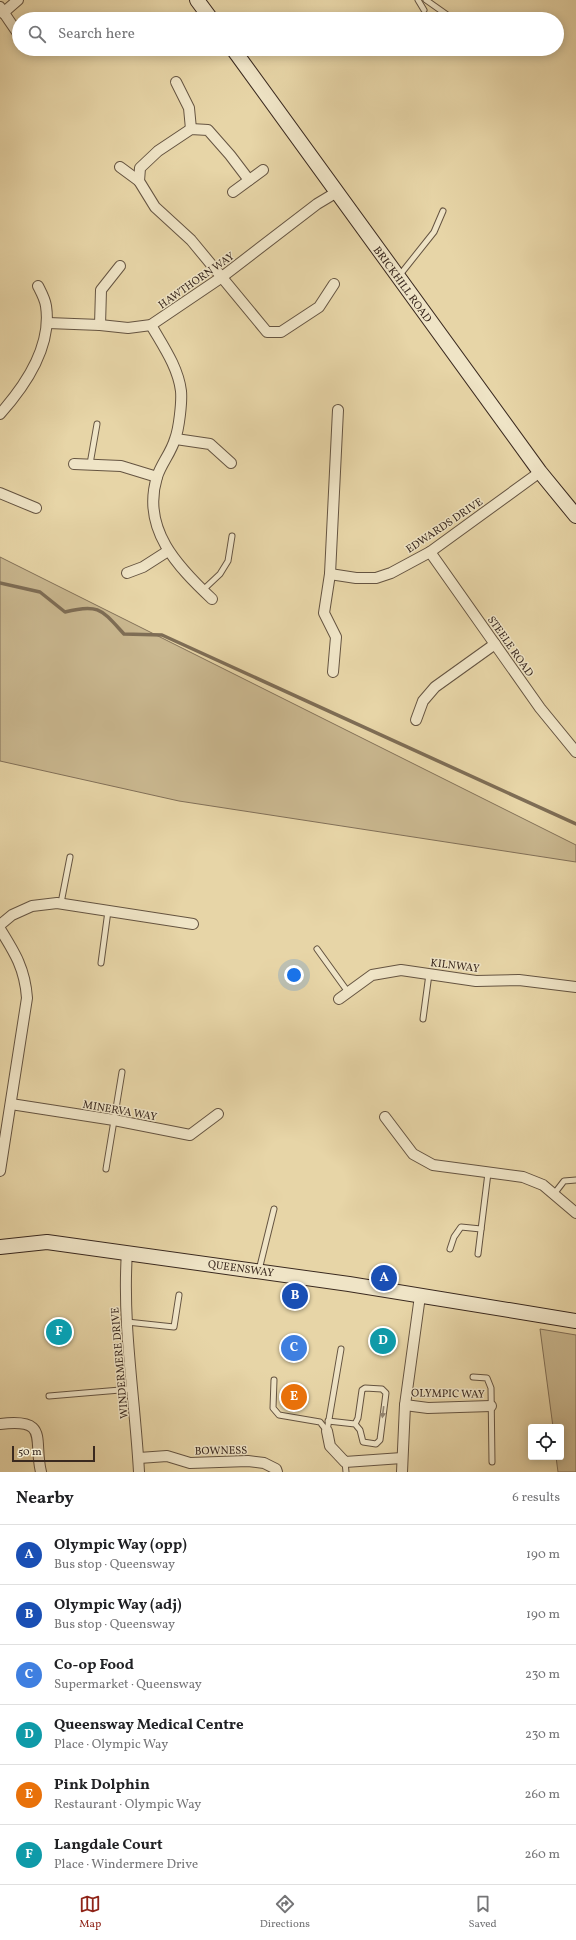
<!DOCTYPE html>
<html lang="en">
<head>
<meta charset="utf-8">
<style>
	:root { --surface:#fff; --page:#f6f6f6; --text:#202124; --muted:#757577; --line:#e0e0e0; --accent:#8f2418 }
	body { margin:0; font-family:Vollkorn,serif; background:var(--page); color:var(--text) }
	.controls { position:absolute; right:12px; bottom:12px; display:grid; overflow:hidden; border-radius:4px; box-shadow:0 2px 10px #0003 }
	.controls button { width:36px; height:36px; display:grid; place-items:center; padding:0; border:0; border-bottom:1px solid var(--line); background:var(--surface); color:var(--text); font:20px sans-serif }
	.scale { position:absolute; left:12px; bottom:10px; width:83px; box-sizing:border-box; padding-left:4px; border:2px solid #3a291f; border-top:0; font-size:11px; line-height:14px; white-space:nowrap; color:#3a291f; -webkit-text-stroke:3px #efe4c6; paint-order:stroke }
	.you { position:absolute; left:294px; top:975px; width:14px; height:14px; margin:-10px; border:3px solid #fff; border-radius:50%; background:#1a73e8; box-shadow:0 0 0 6px #1a73e833 }
	.badge { display:grid; place-items:center; width:26px; height:26px; border-radius:50%; background:var(--accent); color:#fff; font-size:13px; font-weight:700 }
	.pin { position:absolute; translate:-50% -50%; border:2px solid #fff; box-shadow:0 1px 4px #0006 }
	.list { margin:0; padding:0; list-style:none }
	h2 { display:flex; justify-content:space-between; align-items:center; height:52px; margin:0; padding:0 16px; font-size:17px }
	h2 small { font-size:13px; font-weight:400; color:var(--muted) }
	.list li { display:grid; grid-template-columns:26px 1fr auto; gap:12px; align-items:center; box-sizing:border-box; height:60px; padding:0 16px; border-top:1px solid var(--line) }
	.list b { display:block; font-size:15px; white-space:nowrap }
	.list p { margin:0; font-size:13px; white-space:nowrap; color:var(--muted) }
	.list em { font-size:13px; font-style:normal; color:var(--muted) }
	.icon { flex:none; width:22px; height:22px; fill:none; stroke:currentColor; stroke-width:2; stroke-linecap:round; stroke-linejoin:round }
	.map { position:relative; flex:none; width:576px; height:1472px; overflow:hidden }
	.search { position:absolute; background:var(--surface); box-shadow:0 2px 10px #0003; left:12px; right:12px; top:12px; height:44px; display:flex; align-items:center; gap:10px; box-sizing:border-box; padding:0 14px; border-radius:22px; color:var(--muted); font-size:15px }
	.sheet { height:412px; background:var(--surface) }
	nav { display:flex; justify-content:space-around; align-items:center; box-sizing:border-box; height:56px; border-top:1px solid var(--line); background:var(--surface); font-size:11px; color:var(--muted) }
	nav a { display:grid; justify-items:center; gap:2px }
	nav .on { color:var(--accent) }
	.map>svg:first-child { display:block }
	.green { fill:#cab890; stroke:#827058 }
	.lines { fill:none; stroke-linecap:round; stroke-linejoin:round }
	.stream { stroke:#7e6d55; stroke-width:3.5 }
	.lane-casing { stroke:#655441; stroke-width:7 }
	.street-casing { stroke:#655441; stroke-width:12 }
	.secondary-casing { stroke:#3a291f; stroke-width:16 }
	.lane { stroke:#efe4c6; stroke-width:5 }
	.street { stroke:#efe4c6; stroke-width:10 }
	.secondary { stroke:#efe4c6; stroke-width:14 }
	.oneway { fill:#948672 }
	.labels { text-anchor:middle; stroke-width:3; stroke-linejoin:round; paint-order:stroke }
	.street-label { font-size:11px; fill:#3a291f; stroke:#efe4c6 }
</style>
</head>
<body>
<div class="map">
<svg width="576" height="1472" viewBox="0 0 576 1472">
	<rect width="100%" height="100%" fill="#e7d5a7"/>
	<filter id="stains"><feTurbulence type="fractalNoise" baseFrequency=".005" numOctaves="4"/><feColorMatrix values="0 0 0 0 .2 0 0 0 0 .09 0 0 0 0 .02 0 0 0 .5 -.17"/></filter>
	<radialGradient id="worn" r=".72"><stop offset=".6" stop-color="#630" stop-opacity="0"/><stop offset="1" stop-color="#630" stop-opacity=".3"/></radialGradient>
	<g class="green">
		<path d="M0,557L576,845V862L179,801L0,761Z"/>
		<path d="M540,1329L576,1335V1472H558L556,1457H561V1427H553Z"/>
	</g>
	<g class="lines">
		<path class="stream" d="M0,583L40,592L65,612C99,603 102,610 124,634L162,635L576,824"/>
		<defs>
			<g id="lane">
				<path d="M418,0L424,10"/>
				<path d="M426,0L453,19"/>
				<path d="M399,276L434,232L443,211"/>
				<path d="M90,464L97,424"/>
				<path d="M203,590L220,574L228,561L232,536"/>
				<path d="M61,903L70,857"/>
				<path d="M317,949L348,992"/>
				<path d="M101,963L108,911"/>
				<path d="M423,1019L429,974"/>
				<path d="M106,1169L122,1072"/>
				<path d="M554,1194L564,1181L576,1180"/>
				<path d="M450,1249L454,1237L461,1227L481,1229"/>
				<path d="M478,1254L488,1173"/>
				<path d="M259,1270L274,1209"/>
				<path d="M127,1322L174,1327L179,1295"/>
				<path d="M473,1377L487,1378L491,1388L492,1462"/>
				<path d="M274,1380L273,1408L279,1415L320,1422L327,1431"/>
				<path d="M49,1396L132,1389"/>
				<path d="M328,1421L355,1424L360,1430L363,1442L376,1444L380,1440L386,1393L382,1389L365,1388L362,1390L358,1418L355,1424"/>
				<path d="M327,1431L341,1349"/>
				<path d="M345,1462L346,1472"/>
			</g>
			<g id="street">
				<path d="M0,7L19,35"/>
				<path d="M3,13L18,0"/>
				<path d="M176,82L189,108L191,129"/>
				<path d="M120,167L139,181"/>
				<path d="M249,180L230,155L208,130L191,129L158,151L140,168L139,181L155,207L191,240L267,332H281L319,307L334,284"/>
				<path d="M233,192L263,170"/>
				<path d="M48,323L100,325L128,328L151,325L222,277L317,204L337,192"/>
				<path d="M100,325L101,290L120,266"/>
				<path d="M151,325C163,346 178,367 181,391C182,402 179,429 175,439C171,453 161,464 157,477C141,529 178,567 212,599"/>
				<path d="M0,414C26,385 52,346 46,306C45,299 41,292 38,286"/>
				<path d="M176,439L210,444L231,463"/>
				<path d="M74,464L121,466L157,477"/>
				<path d="M0,493L36,508"/>
				<path d="M430,552L540,708L576,752"/>
				<path d="M127,573L143,567L168,551"/>
				<path d="M330,574L356,578H376L391,573L430,552L540,472"/>
				<path d="M333,672L336,637L324,613L330,574L338,410"/>
				<path d="M416,720L423,701L435,687L495,644"/>
				<path d="M0,925L12,915L32,906L57,903L193,924"/>
				<path d="M0,929C15,953 25,969 27,998L0,1171"/>
				<path d="M339,999L372,975L401,970L476,981L519,980L576,987"/>
				<path d="M11,1104L114,1120L190,1135L218,1114"/>
				<path d="M385,1117L413,1154L433,1165L523,1177L543,1185L576,1213"/>
				<path d="M127,1252C122,1325 135,1399 139,1472"/>
				<path d="M405,1405L428,1408L491,1406"/>
				<path d="M0,1424C50,1418 33,1439 41,1472"/>
				<path d="M327,1431L330,1446L345,1462L402,1458"/>
				<path d="M139,1458L167,1456L190,1463L248,1461L264,1463L276,1469L277,1472"/>
				<path d="M402,1472L405,1405L420,1296"/>
			</g>
			<g id="secondary">
				<path d="M197,0L211,19"/>
				<path d="M233,49L540,472L576,516"/>
				<path d="M0,1247L47,1242L349,1284L576,1321"/>
			</g>
		</defs>
		<use href="#lane" class="lane-casing"/>
		<use href="#street" class="street-casing"/>
		<use href="#secondary" class="secondary-casing"/>
		<use href="#lane" class="lane"/>
		<use href="#street" class="street"/>
		<use href="#secondary" class="secondary"/>
	</g>
	<defs><path id="oneway-solid" d="M-6-.8H1V-3.2L6.5 0L1 3.2V.8H-6Z"/></defs>
	<use class="oneway" href="#oneway-solid" transform="translate(383 1412) rotate(97)"/>
	<g class="labels">
		<g class="street-label">
			<text transform="translate(196 280) rotate(-35)" y="4">HAWTHORN WAY</text>
			<text transform="translate(403 284) rotate(54)" y="4">BRICKHILL ROAD</text>
			<text transform="translate(444 525) rotate(-34)" y="4">EDWARDS DRIVE</text>
			<text transform="translate(511 646) rotate(55)" y="4">STEELE ROAD</text>
			<text transform="translate(455 965) rotate(7)" y="4">KILNWAY</text>
			<text transform="translate(120 1110) rotate(10)" y="4">MINERVA WAY</text>
			<text transform="translate(241 1268) rotate(8)" y="4">QUEENSWAY</text>
			<text transform="translate(119 1363) rotate(-95)" y="4">WINDERMERE DRIVE</text>
			<text transform="translate(448 1393) rotate(1)" y="4">OLYMPIC WAY</text>
			<text transform="translate(221 1450) rotate(-1)" y="4">BOWNESS</text>
		</g>
	</g>
	<rect width="100%" height="100%" filter="url(#stains)"/>
	<rect width="100%" height="100%" fill="url(#worn)"/>
</svg>
<div class="controls">
<button><svg class="icon" aria-label="locate" viewBox="0 0 24 24"><circle cx="12" cy="12" r="6"/><path d="M12 2v4M12 18v4M2 12h4M18 12h4"/></svg></button>
</div>
<div class="scale">50 m</div>
<div class="you"></div>
<div class="pin badge" style="left:384px;top:1278px;background:#1a4fb4">A</div>
<div class="pin badge" style="left:295px;top:1296px;background:#1a4fb4">B</div>
<div class="pin badge" style="left:294px;top:1348px;background:#3f7fe0">C</div>
<div class="pin badge" style="left:383px;top:1341px;background:#0f9aa8">D</div>
<div class="pin badge" style="left:294px;top:1397px;background:#e8710a">E</div>
<div class="pin badge" style="left:59px;top:1332px;background:#0f9aa8">F</div>
<div class="search"><svg class="icon" aria-label="search" viewBox="0 0 24 24"><circle cx="10" cy="10" r="6"/><path d="M15 15l6 6"/></svg>Search here</div>
</div>
<section class="sheet">
<h2>Nearby<small>6 results</small></h2>
<ul class="list">
<li><span class="badge" style="background:#1a4fb4">A</span><div><b>Olympic Way (opp)</b><p>Bus stop · Queensway</p></div><em>190 m</em></li>
<li><span class="badge" style="background:#1a4fb4">B</span><div><b>Olympic Way (adj)</b><p>Bus stop · Queensway</p></div><em>190 m</em></li>
<li><span class="badge" style="background:#3f7fe0">C</span><div><b>Co-op Food</b><p>Supermarket · Queensway</p></div><em>230 m</em></li>
<li><span class="badge" style="background:#0f9aa8">D</span><div><b>Queensway Medical Centre</b><p>Place · Olympic Way</p></div><em>230 m</em></li>
<li><span class="badge" style="background:#e8710a">E</span><div><b>Pink Dolphin</b><p>Restaurant · Olympic Way</p></div><em>260 m</em></li>
<li><span class="badge" style="background:#0f9aa8">F</span><div><b>Langdale Court</b><p>Place · Windermere Drive</p></div><em>260 m</em></li>
</ul>
</section>
<nav>
<a class="on"><svg class="icon" aria-label="map" viewBox="0 0 24 24"><path d="M3 6l6-2 6 2 6-2v14l-6 2-6-2-6 2zM9 4v14M15 6v14"/></svg>Map</a>
<a><svg class="icon" aria-label="directions" viewBox="0 0 24 24"><path d="M12 3l9 9-9 9-9-9zM9 14v-3h6M13 9l2 2-2 2"/></svg>Directions</a>
<a><svg class="icon" aria-label="saved" viewBox="0 0 24 24"><path d="M7 4h10v16l-5-4-5 4z"/></svg>Saved</a>
</nav>
</body>
</html>
